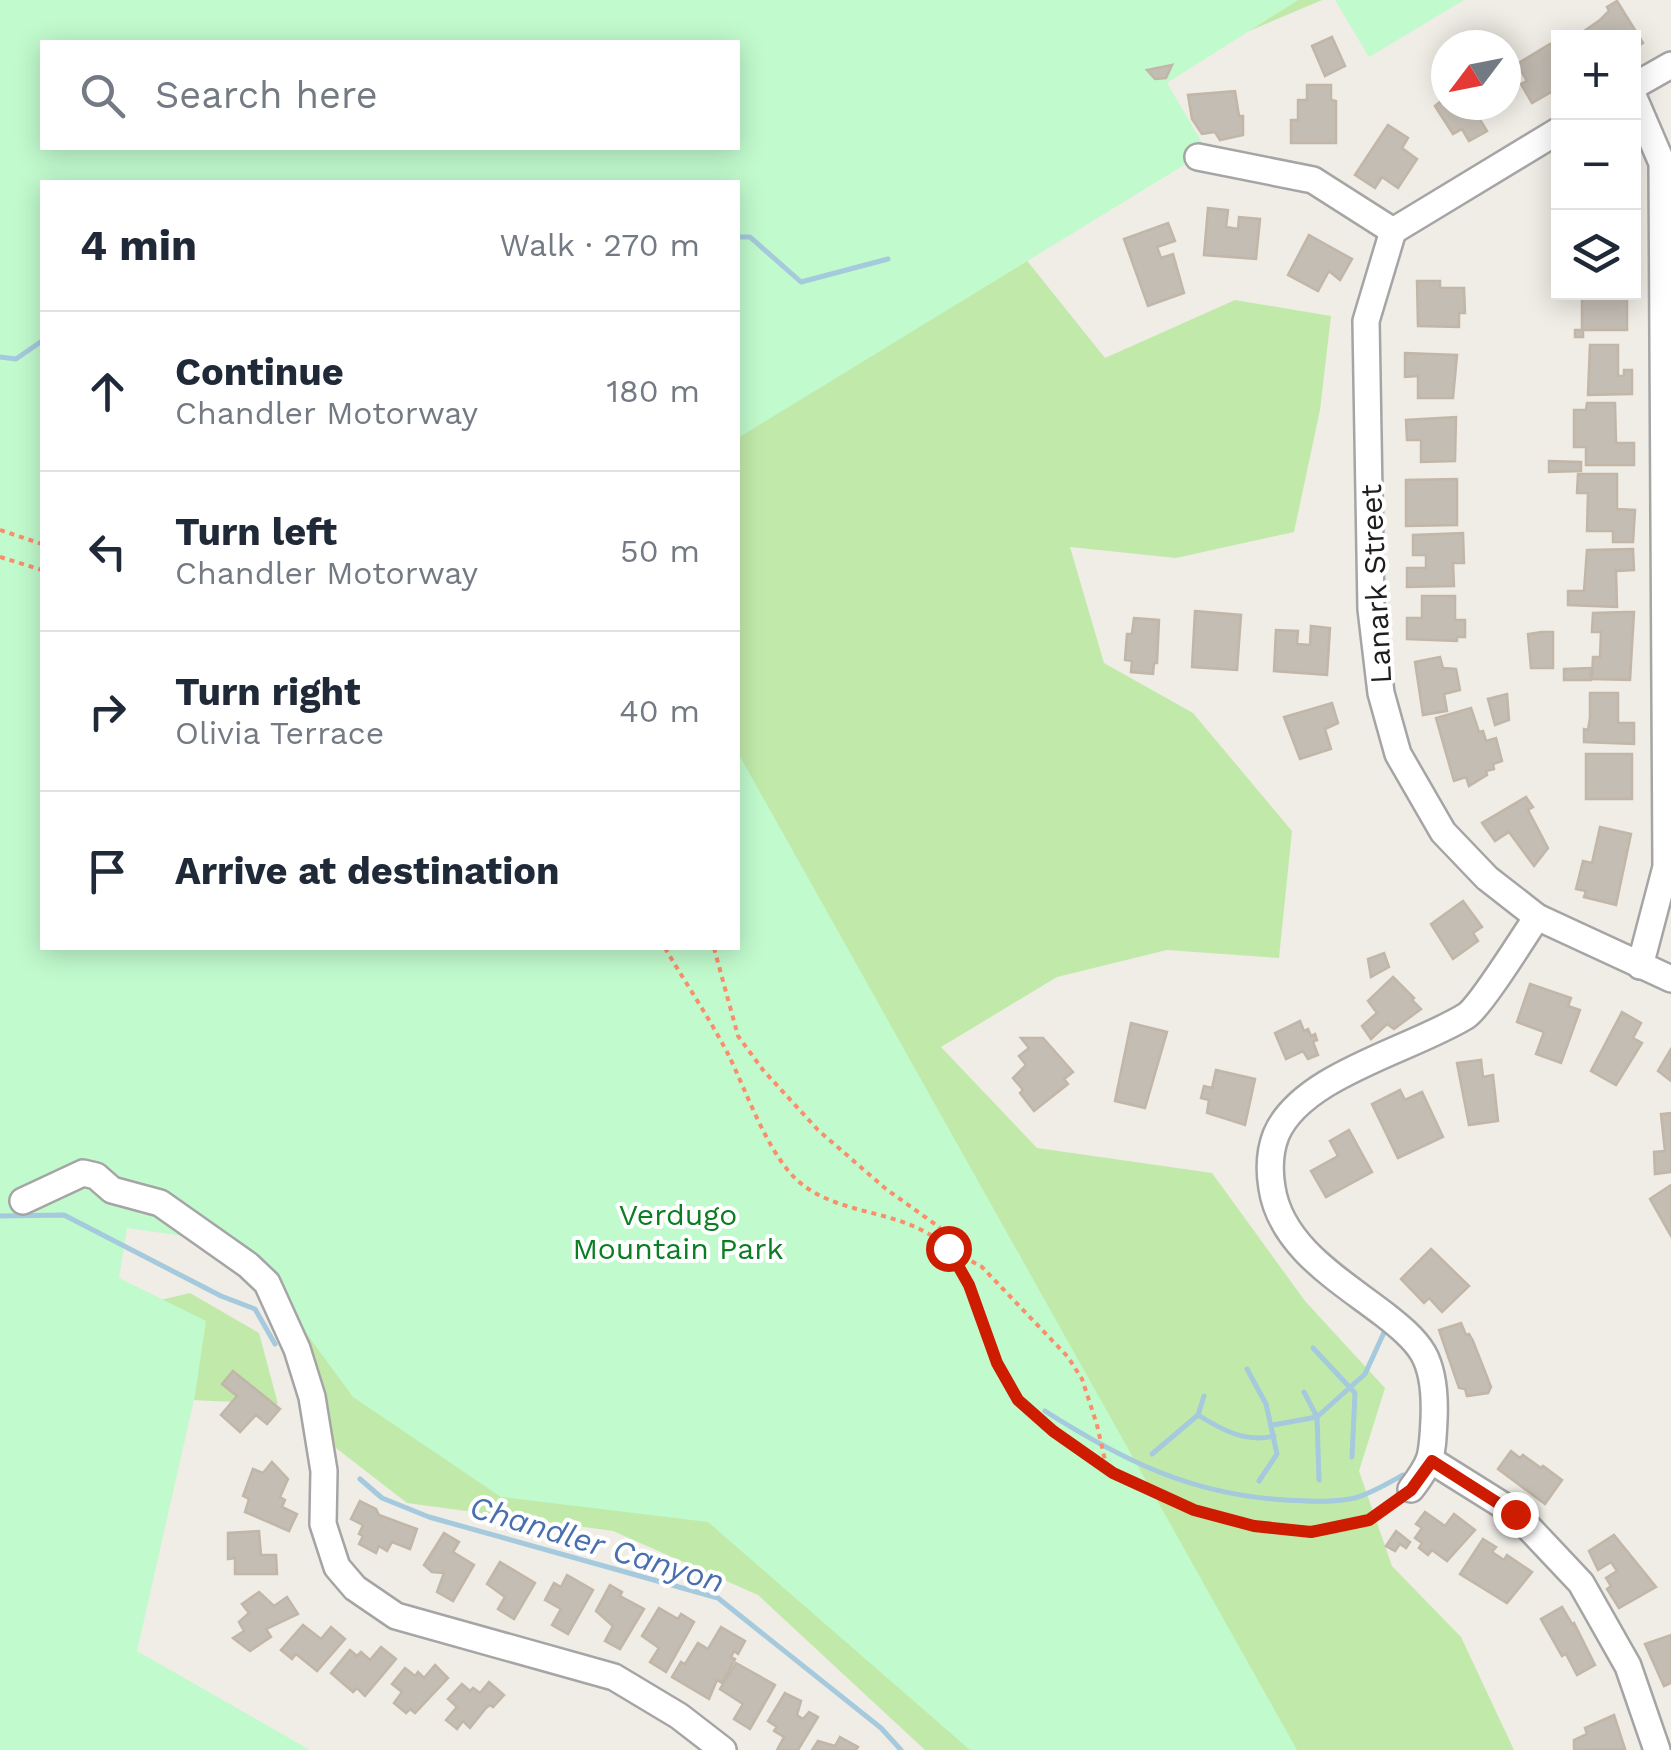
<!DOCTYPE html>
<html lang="en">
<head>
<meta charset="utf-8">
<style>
	:root { --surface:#fff; --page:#f6f6f7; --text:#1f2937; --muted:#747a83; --line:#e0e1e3 }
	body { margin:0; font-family:"Work Sans",sans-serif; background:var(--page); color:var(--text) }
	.controls { position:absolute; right:30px; top:30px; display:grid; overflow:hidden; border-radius:0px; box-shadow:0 5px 25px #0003 }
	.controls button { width:90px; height:90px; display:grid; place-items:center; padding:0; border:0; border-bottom:2px solid var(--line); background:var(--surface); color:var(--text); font:50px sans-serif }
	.compass { position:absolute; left:1431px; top:30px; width:90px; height:90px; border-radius:50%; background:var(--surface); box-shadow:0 5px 25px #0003; rotate:238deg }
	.stop { position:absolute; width:30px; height:30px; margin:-22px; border:8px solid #cd1c00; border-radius:50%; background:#fff }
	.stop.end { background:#cd1c00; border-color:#fff; box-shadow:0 2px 10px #0008 }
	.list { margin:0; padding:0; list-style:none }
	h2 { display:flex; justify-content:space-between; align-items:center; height:130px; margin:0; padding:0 40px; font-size:42px }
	h2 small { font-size:32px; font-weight:400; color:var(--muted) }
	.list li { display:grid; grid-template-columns:65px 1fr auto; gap:30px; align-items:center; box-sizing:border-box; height:160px; padding:0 40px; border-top:2px solid var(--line) }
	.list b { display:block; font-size:38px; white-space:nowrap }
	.list p { margin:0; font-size:32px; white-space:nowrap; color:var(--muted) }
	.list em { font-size:32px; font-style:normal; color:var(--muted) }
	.icon { flex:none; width:55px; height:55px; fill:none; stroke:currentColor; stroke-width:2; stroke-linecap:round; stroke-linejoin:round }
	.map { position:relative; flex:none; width:1671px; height:1750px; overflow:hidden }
	.search { position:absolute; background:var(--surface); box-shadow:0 5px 25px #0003; left:40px; top:40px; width:700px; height:110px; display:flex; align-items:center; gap:25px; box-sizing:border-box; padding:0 35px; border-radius:0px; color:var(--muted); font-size:38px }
	.panel { position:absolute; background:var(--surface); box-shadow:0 5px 25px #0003; left:40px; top:180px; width:700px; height:770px; border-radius:0px }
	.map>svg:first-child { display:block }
	.grass { fill:#c1eaaa; fill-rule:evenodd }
	.park { fill:#c1facd; fill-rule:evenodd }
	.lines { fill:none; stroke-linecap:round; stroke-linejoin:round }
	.stream { stroke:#a5c9dd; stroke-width:5 }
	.building { fill:#c4bdb4; stroke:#c1b6a7; stroke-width:2.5 }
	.minor-casing { stroke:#a5a5a5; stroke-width:30 }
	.path { stroke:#fa8d6b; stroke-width:4; stroke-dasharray:5 5; stroke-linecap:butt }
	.minor { stroke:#fff; stroke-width:25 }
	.route { stroke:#cd1c00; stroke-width:12 }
	.labels { text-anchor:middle; stroke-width:8; stroke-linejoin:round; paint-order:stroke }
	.street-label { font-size:30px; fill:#1e1e1e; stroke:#fff }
	.park-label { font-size:30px; fill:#0b7e24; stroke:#fff }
	.water-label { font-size:32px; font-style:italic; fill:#4a6faf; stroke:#fff }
</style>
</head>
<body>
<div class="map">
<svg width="1671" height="1750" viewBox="0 0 1671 1750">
	<rect width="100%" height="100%" fill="#efede5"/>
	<path class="grass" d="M0,0H1322L1138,78L1008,237L1105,358L1235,300L1331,316L1320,410L1294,532L1176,558L1070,547L1104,663L1193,713L1292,831L1279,958L1167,950L1057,977L941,1047L1037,1148L1212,1173L1305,1301L1385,1388L1359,1471L1392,1566L1461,1637L1514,1750H925L758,1595L613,1531L407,1503L327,1441L281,1286L150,1189L64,1179L131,1307L190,1293L259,1333L278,1404L192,1400L0,1750ZM42,42H738V148H42ZM42,182H738V948H42Z"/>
	<g class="park">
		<path d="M0,0H1298L1167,83L1207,151L738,438V182H42V948H738V753L1297,1750H970L708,1522L501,1497L353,1397L270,1284L218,1241L127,1228L119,1278L206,1321L195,1395L137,1651L310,1750H0ZM42,42H738V148H42Z"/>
		<path d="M1335,0H1464L1369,57Z"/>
	</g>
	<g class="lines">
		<g class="stream">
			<path d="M738,237H750L801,282L888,259"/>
			<path d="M0,357L16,359L42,341"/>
			<path d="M0,1216L64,1215L221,1296L255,1309L275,1344"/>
			<path d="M1313,1348L1355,1393L1352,1457"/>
			<path d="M1247,1369L1266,1404L1277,1454L1259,1481"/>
			<path d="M1304,1392L1317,1417L1319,1480"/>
			<path d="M1045,1411C1122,1460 1192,1495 1286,1500C1309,1501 1332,1503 1355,1498C1372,1493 1387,1484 1403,1475"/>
			<path d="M1198,1415C1222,1430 1246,1443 1274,1436"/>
			<path d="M1273,1425L1317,1417L1365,1374L1387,1326"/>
			<path d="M1152,1454L1198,1415L1204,1396"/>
			<path d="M360,1479L382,1498L429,1517L718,1598L881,1728L901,1750"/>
		</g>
	</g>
	<g class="building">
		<path d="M1617,1L1643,43L1634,49V38H1574L1600,20L1609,11L1607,7Z"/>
		<path d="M1332,37L1345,66L1325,76L1312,46Z"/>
		<path d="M1550,44L1558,58V88L1532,103L1521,84L1527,81L1517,64Z"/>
		<path d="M1172,65L1166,78L1155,79L1147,70Z"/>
		<path d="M1307,85H1331V100L1336,101V143H1291V120H1298V100H1307Z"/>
		<path d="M1235,91L1239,116H1243V135L1220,140L1215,132L1202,134L1192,119L1188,95Z"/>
		<path d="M1446,97V105L1499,106L1479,118L1487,131L1469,141L1462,129L1453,134L1435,106Z"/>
		<path d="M1388,125L1408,138L1402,148L1417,159L1398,188L1382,177L1375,188L1355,175Z"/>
		<path d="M1208,208L1228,210L1226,227L1238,229L1239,217L1260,219L1256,259L1204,255Z"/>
		<path d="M1168,223L1175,241L1157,247L1161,258L1173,254L1184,293L1148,306L1124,239Z"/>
		<path d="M1309,235L1352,259L1340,280L1329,271L1318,291L1288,275Z"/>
		<path d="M1417,281H1440V288H1464L1465,313H1459V327L1418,326Z"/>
		<path d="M1582,292H1627V330H1583V337H1575V330H1582Z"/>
		<path d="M1590,345H1618V376H1624V370H1632V394L1588,395Z"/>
		<path d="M1405,353L1457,355L1453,398H1418V376L1405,377Z"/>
		<path d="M1587,403H1615L1616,443H1634V465H1586V447H1574V410H1586Z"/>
		<path d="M1456,417L1455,461L1421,462V440H1407L1406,420Z"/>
		<path d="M1549,461L1581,462V471L1549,472Z"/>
		<path d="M1578,474H1617V509L1635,510L1633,542H1613V531H1587L1588,493H1577Z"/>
		<path d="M1457,479V525L1406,526V480Z"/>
		<path d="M1463,533L1464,563H1453L1454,586L1407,587V568H1426V555H1413V535Z"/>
		<path d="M1633,549L1634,570L1616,571L1617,607L1568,605V591H1584L1587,550Z"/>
		<path d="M1422,596H1455V620H1465V637H1457V641L1407,639V618H1422Z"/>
		<path d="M1195,611L1241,615L1237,670L1192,667Z"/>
		<path d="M1627,612H1634L1630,680L1592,679L1593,657H1600L1601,632H1592L1593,613Z"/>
		<path d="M1134,618L1159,620L1157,663H1154L1153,674L1131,672L1132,661L1125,660L1127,634H1132Z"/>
		<path d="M1311,626L1330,628L1327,675L1274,671L1276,630L1298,631L1297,644L1310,645Z"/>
		<path d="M1542,632H1553V668H1531L1528,634Z"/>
		<path d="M1440,657L1443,668L1456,669L1460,690L1444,694L1447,711L1423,715L1415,662Z"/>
		<path d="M1591,668V680H1564V669Z"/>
		<path d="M1590,693H1618V723H1634V744L1584,742V729L1588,730L1590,718Z"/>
		<path d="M1507,694L1509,720L1495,725L1488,699Z"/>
		<path d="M1332,703L1338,723L1325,729L1331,749L1300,759L1284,717Z"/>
		<path d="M1471,708L1479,732L1483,731L1486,741L1496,738L1502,761L1493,764L1494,769L1486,771L1487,775L1469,786L1466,777L1454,781L1436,718Z"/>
		<rect x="1586" y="754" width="46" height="45"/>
		<path d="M1526,797L1533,807L1528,810L1548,848L1534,866L1509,832L1495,841L1482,823Z"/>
		<path d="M1600,827L1631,834L1616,905L1584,897L1586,891L1576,889L1583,861L1592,863Z"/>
		<path d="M1463,901L1482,927L1473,933L1478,941L1453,959L1431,924Z"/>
		<path d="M1384,953L1389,967L1371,977L1368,959Z"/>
		<path d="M1393,977L1414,998L1412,1000L1421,1009L1394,1029L1387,1024L1371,1039L1362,1026L1377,1013L1368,1001Z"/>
		<path d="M1530,984L1571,998L1568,1006L1580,1010L1561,1063L1536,1054L1544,1032L1517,1022Z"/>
		<path d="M1622,1012L1641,1023L1633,1038L1642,1043L1616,1085L1591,1071Z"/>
		<path d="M1300,1021L1304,1031L1308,1029L1311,1036L1315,1034L1317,1040L1313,1042L1318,1055L1308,1059L1303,1051L1286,1059L1275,1033Z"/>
		<path d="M1131,1023L1167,1032L1145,1108L1115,1101Z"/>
		<path d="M1021,1038H1043L1073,1072L1064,1079L1068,1084L1034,1111L1020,1093L1023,1090L1013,1078L1026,1065L1019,1056L1029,1048Z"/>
		<path d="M1671,1049V1081L1658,1071Z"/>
		<path d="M1481,1060L1483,1077L1493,1075L1498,1121L1469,1125L1457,1063Z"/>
		<path d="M1216,1070L1255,1079L1245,1125L1207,1113L1209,1100L1201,1098L1204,1086L1212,1088Z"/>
		<path d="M1400,1090L1405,1100L1422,1092L1443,1137L1398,1158L1372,1104Z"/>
		<path d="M1671,1113V1172L1655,1174L1654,1152L1665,1151L1661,1114Z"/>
		<path d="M1349,1130L1372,1172L1326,1197L1311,1171L1338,1156L1330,1141Z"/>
		<path d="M1671,1185V1236L1650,1199Z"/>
		<path d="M1431,1249L1469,1286L1442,1312L1429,1298L1424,1303L1401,1279Z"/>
		<path d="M1461,1323L1466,1335L1469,1334L1473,1341L1491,1387L1488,1393L1467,1396L1465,1389L1459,1388L1439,1330Z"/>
		<path d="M233,1371L280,1409L267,1424L256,1415L240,1432L221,1415L237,1396L222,1384Z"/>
		<path d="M1511,1451L1520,1458L1523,1455L1541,1468L1543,1466L1562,1480L1545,1504L1498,1469Z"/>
		<path d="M272,1462L288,1479L280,1497L285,1500L282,1507L297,1514L289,1531L245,1512L249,1499L243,1496L253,1469L263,1473Z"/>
		<path d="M360,1501L376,1509L379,1515L417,1529L410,1549L392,1542L387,1551L379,1546L376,1553L359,1544L363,1536L359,1534L363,1525L351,1519Z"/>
		<path d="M1425,1512L1445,1526L1454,1514L1475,1530L1447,1561L1432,1550L1428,1555L1419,1548L1422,1543L1415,1538L1422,1528L1416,1524Z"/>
		<path d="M259,1531L261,1555H276L277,1574H235V1558L228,1559V1533Z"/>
		<path d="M1396,1531L1410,1542L1406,1548L1400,1544L1395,1551L1386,1546Z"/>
		<path d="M444,1533L459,1542L453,1552L474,1565L453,1601L437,1592L444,1573L432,1572L424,1565Z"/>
		<path d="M1614,1535L1656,1587L1619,1608L1607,1589L1611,1586L1606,1578L1617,1571L1611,1562L1598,1570L1589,1551Z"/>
		<path d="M1483,1539L1496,1547L1492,1552L1504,1560L1507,1555L1532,1572L1507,1603L1460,1574Z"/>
		<path d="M500,1562L535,1583L514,1619L498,1609L505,1597L487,1584Z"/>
		<path d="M567,1575L593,1590L568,1634L552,1625L561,1609L545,1600L554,1583L561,1587Z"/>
		<path d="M610,1585L622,1592L620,1596L644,1609L620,1649L605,1641L613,1626L596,1611Z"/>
		<path d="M259,1592L274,1606L287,1597L298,1614L266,1629L271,1637L250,1651L233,1638L244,1631L239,1622L249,1613L242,1604Z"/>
		<path d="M1562,1607L1572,1624L1574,1623L1595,1665L1577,1675L1566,1654L1562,1656L1541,1619Z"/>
		<path d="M659,1608L678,1619L681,1614L694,1622L666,1672L650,1662L659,1648L642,1636Z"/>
		<path d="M303,1625L321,1639L331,1627L345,1639L317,1671L296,1654L292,1659L281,1650Z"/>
		<path d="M721,1627L745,1641L738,1654L734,1651L731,1657L735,1659L722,1683L717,1680L709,1699L672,1677L681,1662L685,1664L698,1643L708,1649Z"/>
		<path d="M1671,1635V1683L1664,1686L1645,1644Z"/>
		<path d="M381,1647L396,1659L365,1696L357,1688L353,1692L331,1673L350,1650L357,1656L361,1652L370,1660Z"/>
		<path d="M736,1663L775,1685L750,1729L734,1719L743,1704L720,1689Z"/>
		<path d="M435,1665L448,1678L415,1713L410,1709L406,1713L394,1703L402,1692L392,1684L405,1668L415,1676L418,1672L424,1678Z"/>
		<path d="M489,1682L504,1695L493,1707L490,1705L486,1708L470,1728L463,1721L457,1729L446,1720L457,1707L448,1699L462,1684L470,1691L473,1688L480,1693Z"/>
		<path d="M785,1693L801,1701L797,1715L803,1719L809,1712L818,1717L798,1750H777L784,1737L774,1731L777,1727L768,1721Z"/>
		<path d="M1614,1715L1625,1749L1574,1750V1740L1587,1734L1585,1728Z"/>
		<path d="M840,1737L858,1747L856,1750H812L818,1741L835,1746Z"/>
	</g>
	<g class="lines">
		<defs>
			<g id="minor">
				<path d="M1634,86L1671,65"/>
				<path d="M1634,98L1662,163L1666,867L1640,966"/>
				<path d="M1198,157L1313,180L1393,231L1558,131"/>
				<path d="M1393,231L1366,321L1371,609L1381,693L1398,754L1443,832L1487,878L1537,917L1671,979"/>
				<path d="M23,1201L83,1173L96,1176L112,1190L160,1203L248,1265L267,1283L297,1349L312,1397L324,1471L323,1524L337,1567L355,1588L396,1616L614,1677L679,1716L723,1750"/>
				<path d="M1432,1461L1515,1513L1581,1583L1628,1666L1657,1750"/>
				<path d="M1411,1489C1433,1460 1432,1456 1434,1420C1435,1398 1434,1372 1423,1353C1414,1338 1399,1326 1385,1315C1341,1281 1281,1247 1272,1188C1269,1170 1269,1153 1276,1135C1301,1075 1411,1050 1466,1016C1481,1006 1524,936 1537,917"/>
			</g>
		</defs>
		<use href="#minor" class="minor-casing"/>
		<g class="path">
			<path d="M0,530L42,544"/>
			<path d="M0,557L42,570"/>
			<path d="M665,948C685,982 708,1016 727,1052C747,1091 770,1164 807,1188C850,1217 905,1210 945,1246C978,1276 988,1355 1016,1396C1060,1460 1234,1539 1312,1532C1344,1529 1370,1518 1396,1500"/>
			<path d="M714,948L738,1036L763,1070L818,1130L886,1189L939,1227L948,1248L982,1267L1068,1357L1082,1379L1097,1425L1107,1469"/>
		</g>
		<use href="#minor" class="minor"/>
	</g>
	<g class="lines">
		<path class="route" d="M948,1248L969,1285L997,1363L1018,1400L1053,1431L1113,1473L1194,1510L1254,1526L1311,1532L1369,1520L1411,1490L1432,1461L1515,1514"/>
	</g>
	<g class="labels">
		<g class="street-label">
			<text transform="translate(1376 584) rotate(-93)" y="10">Lanark Street</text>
		</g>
		<g class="park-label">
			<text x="678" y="1225">Verdugo<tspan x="678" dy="34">Mountain Park</tspan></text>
		</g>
		<g class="water-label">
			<text transform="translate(597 1544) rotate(17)" y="11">Chandler Canyon</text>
		</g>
	</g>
</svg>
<div class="controls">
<button>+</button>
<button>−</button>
<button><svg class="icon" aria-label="layers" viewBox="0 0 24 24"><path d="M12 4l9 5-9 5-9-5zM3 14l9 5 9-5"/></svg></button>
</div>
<svg class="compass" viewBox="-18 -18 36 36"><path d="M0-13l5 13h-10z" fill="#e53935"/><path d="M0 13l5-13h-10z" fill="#747a83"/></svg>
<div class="stop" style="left:948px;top:1248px"></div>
<div class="stop end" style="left:1515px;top:1514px"></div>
<div class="search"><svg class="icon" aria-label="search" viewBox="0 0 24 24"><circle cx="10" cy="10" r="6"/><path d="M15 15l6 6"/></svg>Search here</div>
<section class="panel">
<h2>4 min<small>Walk · 270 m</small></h2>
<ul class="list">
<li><svg class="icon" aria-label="ahead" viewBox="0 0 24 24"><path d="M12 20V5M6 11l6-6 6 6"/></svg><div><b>Continue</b><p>Chandler Motorway</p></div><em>180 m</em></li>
<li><svg class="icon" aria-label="left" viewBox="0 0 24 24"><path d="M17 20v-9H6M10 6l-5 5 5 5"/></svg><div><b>Turn left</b><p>Chandler Motorway</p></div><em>50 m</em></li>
<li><svg class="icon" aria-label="right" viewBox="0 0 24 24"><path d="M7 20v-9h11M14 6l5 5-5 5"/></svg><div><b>Turn right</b><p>Olivia Terrace</p></div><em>40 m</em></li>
<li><svg class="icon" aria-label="arrive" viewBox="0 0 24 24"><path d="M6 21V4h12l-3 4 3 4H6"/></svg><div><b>Arrive at destination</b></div></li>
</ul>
</section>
</div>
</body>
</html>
